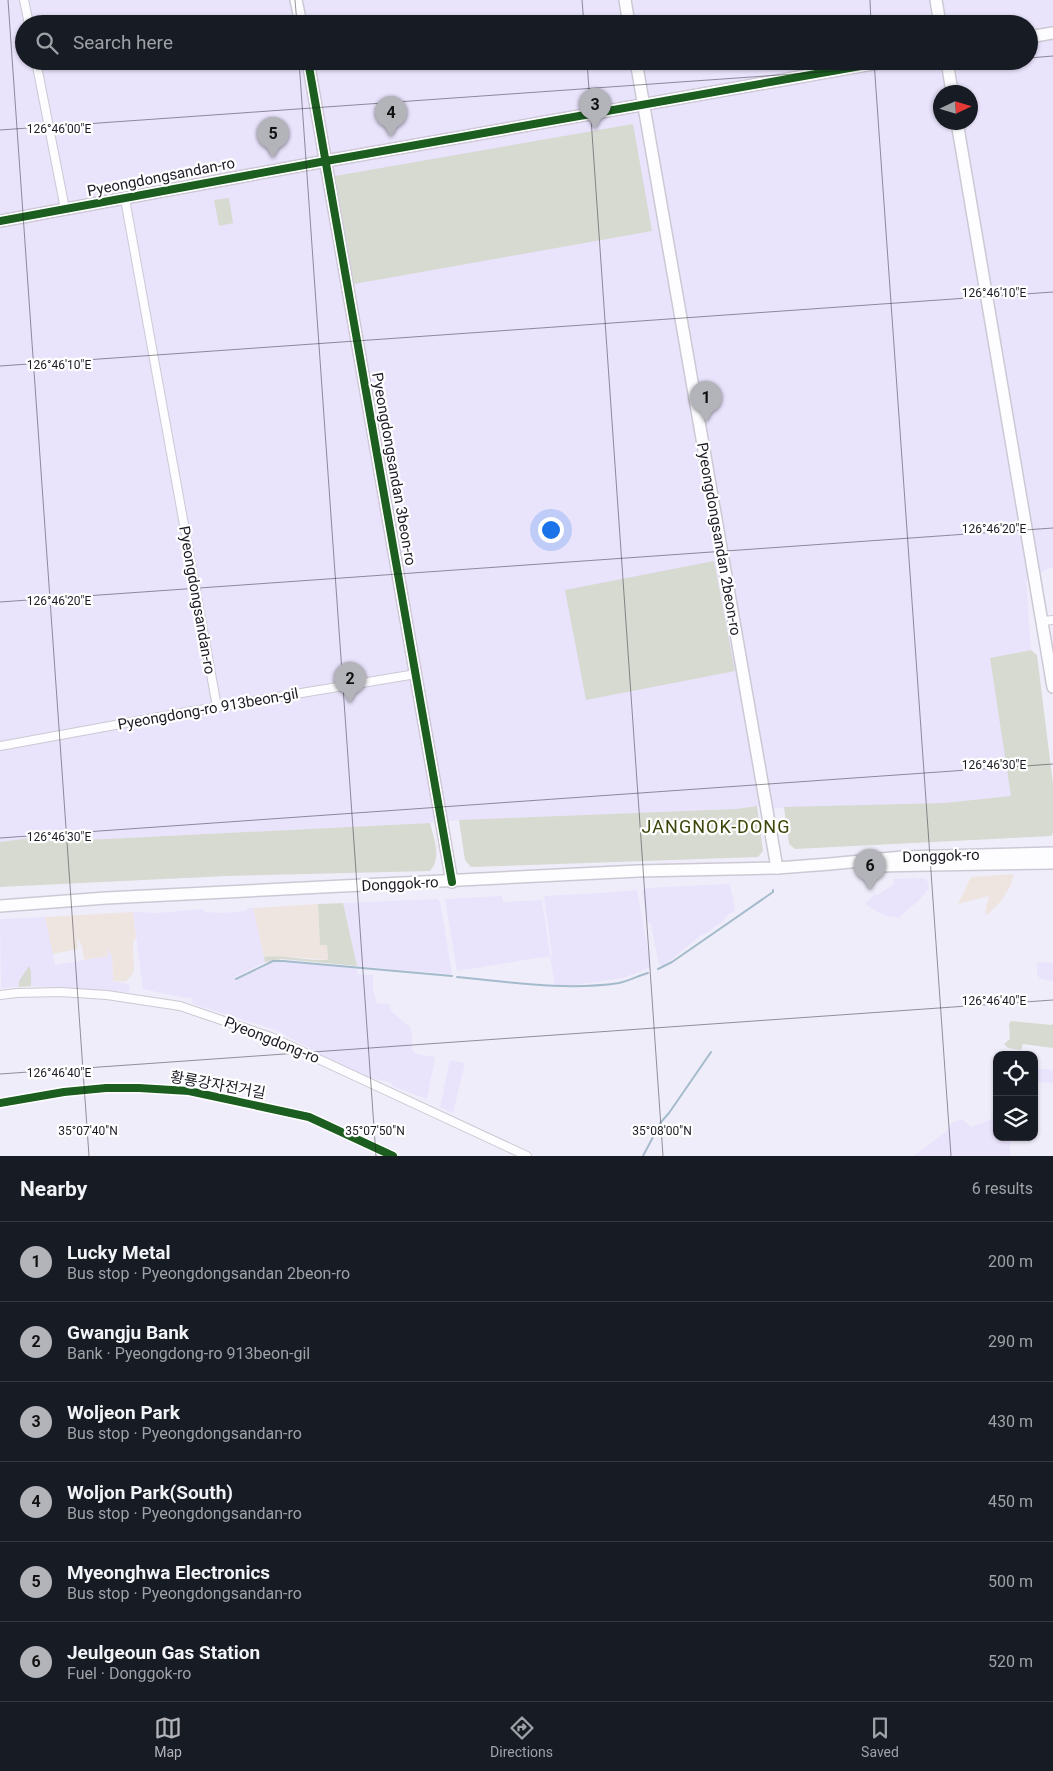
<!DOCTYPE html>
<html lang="en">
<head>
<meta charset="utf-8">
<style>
	:root { --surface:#171b24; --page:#20242c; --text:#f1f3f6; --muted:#9ea1a6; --line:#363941; --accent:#b3b3ba }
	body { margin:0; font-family:Roboto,"Noto Sans KR",sans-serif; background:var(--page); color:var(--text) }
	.controls { position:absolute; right:15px; bottom:15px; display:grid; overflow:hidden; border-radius:10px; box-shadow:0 1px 4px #0004 }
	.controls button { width:45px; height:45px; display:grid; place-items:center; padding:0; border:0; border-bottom:1px solid var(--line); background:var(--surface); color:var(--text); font:25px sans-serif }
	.compass { position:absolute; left:933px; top:85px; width:45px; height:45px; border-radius:50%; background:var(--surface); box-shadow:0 1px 4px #0004; rotate:86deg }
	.you { position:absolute; left:550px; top:529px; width:18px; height:18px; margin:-12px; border:4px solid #fff; border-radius:50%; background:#1a73e8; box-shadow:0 0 0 8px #1a73e833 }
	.badge { display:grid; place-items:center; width:32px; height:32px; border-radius:50%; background:var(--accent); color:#111; font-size:16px; font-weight:700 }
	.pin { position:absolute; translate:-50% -41px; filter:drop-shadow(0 1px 2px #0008) }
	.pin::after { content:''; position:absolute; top:26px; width:18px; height:15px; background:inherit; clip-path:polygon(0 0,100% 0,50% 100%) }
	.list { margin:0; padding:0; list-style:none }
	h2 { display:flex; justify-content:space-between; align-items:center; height:65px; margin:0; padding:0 20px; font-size:21px }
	h2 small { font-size:16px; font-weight:400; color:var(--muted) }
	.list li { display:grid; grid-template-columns:32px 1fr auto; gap:15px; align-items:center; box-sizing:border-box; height:80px; padding:0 20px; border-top:1px solid var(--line) }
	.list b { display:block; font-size:19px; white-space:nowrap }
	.list p { margin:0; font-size:16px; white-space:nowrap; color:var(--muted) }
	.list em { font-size:16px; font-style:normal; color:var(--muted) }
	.icon { flex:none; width:28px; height:28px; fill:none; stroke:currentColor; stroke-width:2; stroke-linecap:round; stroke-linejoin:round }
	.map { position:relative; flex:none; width:1053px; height:1156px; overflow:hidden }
	.search { position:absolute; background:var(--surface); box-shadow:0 1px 4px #0004; left:15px; right:15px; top:15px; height:55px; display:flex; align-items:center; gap:12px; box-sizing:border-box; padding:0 18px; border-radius:28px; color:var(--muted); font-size:19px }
	.sheet { height:545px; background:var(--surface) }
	nav { display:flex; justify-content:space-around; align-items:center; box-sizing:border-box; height:70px; border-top:1px solid var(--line); background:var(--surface); font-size:14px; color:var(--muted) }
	nav a { display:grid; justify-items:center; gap:2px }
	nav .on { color:var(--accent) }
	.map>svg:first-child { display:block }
	.commercial { fill:#eee5e1 }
	.built { fill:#e9e3fc; fill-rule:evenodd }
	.green { fill:#d6dad1 }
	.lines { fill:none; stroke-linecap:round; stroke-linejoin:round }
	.stream { stroke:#a4bbcb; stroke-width:2 }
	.street-casing { stroke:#ccc9d4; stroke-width:10 }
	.secondary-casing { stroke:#ccc9d4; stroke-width:14 }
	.street { stroke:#fdfcfe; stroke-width:8 }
	.secondary { stroke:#fdfcfe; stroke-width:11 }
	.cycleway-casing { stroke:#fff; stroke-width:11 }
	.cycleway { stroke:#1b5e20; stroke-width:8 }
	.ticks { fill:none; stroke:#1d1b25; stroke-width:1; stroke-opacity:0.45 }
	.labels { text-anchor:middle; stroke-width:4.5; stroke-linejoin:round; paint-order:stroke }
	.street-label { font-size:15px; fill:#1d1b25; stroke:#fff }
	.quarter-label { font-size:18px; letter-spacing:1px; fill:#3c460a; stroke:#fff }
	.ticks-label { font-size:12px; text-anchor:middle; fill:#1d1b25; stroke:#fff; stroke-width:4.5; stroke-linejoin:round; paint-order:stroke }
</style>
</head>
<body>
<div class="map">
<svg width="1053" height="1156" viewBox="0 0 1053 1156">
	<rect width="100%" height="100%" fill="#f0edfa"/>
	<g class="commercial">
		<path d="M1014,874L1010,887L1000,902L987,915L985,912L989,896L958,904L971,877Z"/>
		<path d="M318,904L320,945H327L328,960L292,957H264L253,908Z"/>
		<path d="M133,912L136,937L133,943L134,971L131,976L125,982L113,981L112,956L108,950V956L84,960L82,946L77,937L78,949L52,954L45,917Z"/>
	</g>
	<g class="built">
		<path d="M0,0H1053V568H1049L1026,581L1031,650L990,658L1012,796L944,803L776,808L757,806L736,809L459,820L430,823L107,839L42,841L38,837L0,842ZM24,24H1029V61H24ZM940,92H970V122H940Z"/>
		<path d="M914,878L916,879L924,878L928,882L929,888L918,901L898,918L894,916L889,917L878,912L865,904L875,894L878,895L894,884L893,879Z"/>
		<path d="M729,884L732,893L735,911L727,915L723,922L715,926L709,932L700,936L663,966L660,964L658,961L651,924L647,921L642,892L646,888Z"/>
		<path d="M637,890L651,967L623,978L567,986L555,985L550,956L457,971L445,899L502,896L503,902L542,900L550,956L552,955L544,896L601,893Z"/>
		<path d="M437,899L440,902L452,973L450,974L357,966L343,903Z"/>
		<path d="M247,908H253L265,962L235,977V981L274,962L283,961L357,969V974L373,975V990L377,1003L389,1004L392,1012L410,1027L412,1034V1049L416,1054L435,1057L427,1099L392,1086V1083L368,1077L323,1056L276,1030L193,1004L191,997L185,998L143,989L133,912L157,913L204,909L205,912L223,913L246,911Z"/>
		<path d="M45,917L55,965L108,956L107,948L112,956L113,981L128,984L130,987L129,992L31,986L32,984L19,980V987L1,988L0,919Z"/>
		<path d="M1037,962L1053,963V981L1040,979L1037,974Z"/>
		<path d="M450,1060L465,1063L453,1113L440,1107Z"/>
		<path d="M1034,1068L1053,1070V1083L1034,1082Z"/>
		<path d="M997,1117V1137H1010V1156H914L948,1130L952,1123L962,1119L971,1127Z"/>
	</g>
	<g class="green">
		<path d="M633,124L652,231L354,284L335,176Z"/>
		<path d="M229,198L233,223L219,226L214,200Z"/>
		<path d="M714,561L735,671L586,700L565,590Z"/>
		<path d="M1031,650L1037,655L1053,784V833L1051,836L795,849L789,844L784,807L944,803L1011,796L990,658Z"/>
		<path d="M757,806L763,851L758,857L471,867L465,860L459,820L736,809Z"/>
		<path d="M430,823C434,839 442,858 430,871L226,876L0,887V842L38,837L42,841L107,839Z"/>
		<path d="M343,903L357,966L282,959L265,962L264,957C286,955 307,961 328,960L327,945H320L318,904Z"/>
		<path d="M29,966L31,971V986L19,987V981Z"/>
		<path d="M1011,1021L1052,1025L1053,1022V1048L1023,1044L1021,1050L1008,1048L1004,1044L1010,1039L1009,1024Z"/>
	</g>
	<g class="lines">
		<g class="stream">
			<path d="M658,969L672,962L773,892V890"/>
			<path d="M457,977C510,982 566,991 619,983C628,981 638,976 648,973"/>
			<path d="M236,979L273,961H283L452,976"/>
			<path d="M643,1156L661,1122L669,1113L711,1052"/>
		</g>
		<defs>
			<g id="street">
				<path d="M24,0L29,24"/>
				<path d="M36,61L65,209"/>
				<path d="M125,199L217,707"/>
				<path d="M1043,621L1053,620"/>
				<path d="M0,746L181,713L416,674"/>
				<path d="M0,995L17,993L60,992L107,995L180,1006L271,1037L527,1156"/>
			</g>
			<g id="secondary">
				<path d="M296,0L301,24"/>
				<path d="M625,0L629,24"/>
				<path d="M936,0L940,24"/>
				<path d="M1029,37L1053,33"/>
				<path d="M308,61L452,882"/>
				<path d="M636,61L777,868"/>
				<path d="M947,61L952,92"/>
				<path d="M957,122L1053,687"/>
				<path d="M0,221L326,161L889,61"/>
				<path d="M874,866L1053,863"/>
				<path d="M0,906L106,898L638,871L777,868L830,864L902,857L1053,853"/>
			</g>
		</defs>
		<use href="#street" class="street-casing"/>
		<use href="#secondary" class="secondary-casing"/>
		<use href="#street" class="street"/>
		<use href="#secondary" class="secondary"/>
		<defs>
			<g id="cycleway">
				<path d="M308,61L452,882"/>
				<path d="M0,221L326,161L889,61"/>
				<path d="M0,1103L64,1092L106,1088H139L189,1091L309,1117L393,1156"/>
			</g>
		</defs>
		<use href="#cycleway" class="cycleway-casing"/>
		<use href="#cycleway" class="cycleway"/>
	</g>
	<path class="ticks" d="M8,0L89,1156M295,0L297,24M582,0L584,24M870,0L871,24M1029,58L1053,56M299,61L376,1156M587,61L663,1156M874,61L951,1156M0,130L978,61M0,366L1053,292M0,602L1053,528M0,838L1053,764M0,1074L1053,1000"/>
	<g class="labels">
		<g class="street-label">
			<text transform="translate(161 177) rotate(-11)" y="5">Pyeongdongsandan-ro</text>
			<text transform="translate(394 469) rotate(80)" y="5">Pyeongdongsandan 3beon-ro</text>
			<text transform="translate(719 539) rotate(80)" y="5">Pyeongdongsandan 2beon-ro</text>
			<text transform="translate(197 600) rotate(80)" y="5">Pyeongdongsandan-ro</text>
			<text transform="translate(208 709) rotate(-10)" y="5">Pyeongdong-ro 913beon-gil</text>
			<text transform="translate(941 856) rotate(-2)" y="5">Donggok-ro</text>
			<text transform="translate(400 884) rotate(-3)" y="5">Donggok-ro</text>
			<text transform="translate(272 1040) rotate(22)" y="5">Pyeongdong-ro</text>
			<text transform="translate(218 1085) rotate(10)" y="5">황룡강자전거길</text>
		</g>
		<g class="quarter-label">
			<text x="716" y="833">JANGNOK-DONG</text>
		</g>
	</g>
	<g class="ticks-label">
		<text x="59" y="133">126°46'00"E</text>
		<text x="994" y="297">126°46'10"E</text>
		<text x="59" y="369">126°46'10"E</text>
		<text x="994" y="533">126°46'20"E</text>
		<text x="59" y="605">126°46'20"E</text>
		<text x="994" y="769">126°46'30"E</text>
		<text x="59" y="841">126°46'30"E</text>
		<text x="994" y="1005">126°46'40"E</text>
		<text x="59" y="1077">126°46'40"E</text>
		<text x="88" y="1135">35°07'40"N</text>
		<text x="375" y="1135">35°07'50"N</text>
		<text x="662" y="1135">35°08'00"N</text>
	</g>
</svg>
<div class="controls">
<button><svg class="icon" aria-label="locate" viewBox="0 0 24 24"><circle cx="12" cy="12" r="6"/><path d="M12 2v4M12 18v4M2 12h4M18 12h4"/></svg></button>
<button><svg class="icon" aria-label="layers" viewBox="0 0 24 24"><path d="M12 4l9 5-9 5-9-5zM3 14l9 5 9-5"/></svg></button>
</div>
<svg class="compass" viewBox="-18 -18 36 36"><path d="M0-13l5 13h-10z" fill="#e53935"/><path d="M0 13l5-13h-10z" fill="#9ea1a6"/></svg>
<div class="you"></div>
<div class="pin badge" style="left:706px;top:422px">1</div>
<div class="pin badge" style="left:350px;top:703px">2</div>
<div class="pin badge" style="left:595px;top:129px">3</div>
<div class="pin badge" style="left:391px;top:137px">4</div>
<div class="pin badge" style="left:273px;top:158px">5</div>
<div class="pin badge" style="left:870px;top:890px">6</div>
<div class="search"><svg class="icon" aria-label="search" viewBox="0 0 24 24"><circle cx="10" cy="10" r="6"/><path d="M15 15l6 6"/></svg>Search here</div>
</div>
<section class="sheet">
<h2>Nearby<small>6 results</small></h2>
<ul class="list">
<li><span class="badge">1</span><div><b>Lucky Metal</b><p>Bus stop · Pyeongdongsandan 2beon-ro</p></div><em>200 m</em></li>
<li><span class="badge">2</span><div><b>Gwangju Bank</b><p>Bank · Pyeongdong-ro 913beon-gil</p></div><em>290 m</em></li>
<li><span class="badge">3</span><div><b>Woljeon Park</b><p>Bus stop · Pyeongdongsandan-ro</p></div><em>430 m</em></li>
<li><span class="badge">4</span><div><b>Woljon Park(South)</b><p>Bus stop · Pyeongdongsandan-ro</p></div><em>450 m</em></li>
<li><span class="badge">5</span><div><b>Myeonghwa Electronics</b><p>Bus stop · Pyeongdongsandan-ro</p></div><em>500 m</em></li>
<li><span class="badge">6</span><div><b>Jeulgeoun Gas Station</b><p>Fuel · Donggok-ro</p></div><em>520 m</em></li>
</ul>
</section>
<nav>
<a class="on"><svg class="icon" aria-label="map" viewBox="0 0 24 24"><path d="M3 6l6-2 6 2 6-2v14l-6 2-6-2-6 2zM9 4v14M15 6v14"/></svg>Map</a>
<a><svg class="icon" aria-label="directions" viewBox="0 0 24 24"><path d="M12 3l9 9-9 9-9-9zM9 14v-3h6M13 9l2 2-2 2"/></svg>Directions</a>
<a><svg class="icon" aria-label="saved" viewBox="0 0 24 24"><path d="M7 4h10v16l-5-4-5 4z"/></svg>Saved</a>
</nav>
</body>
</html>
